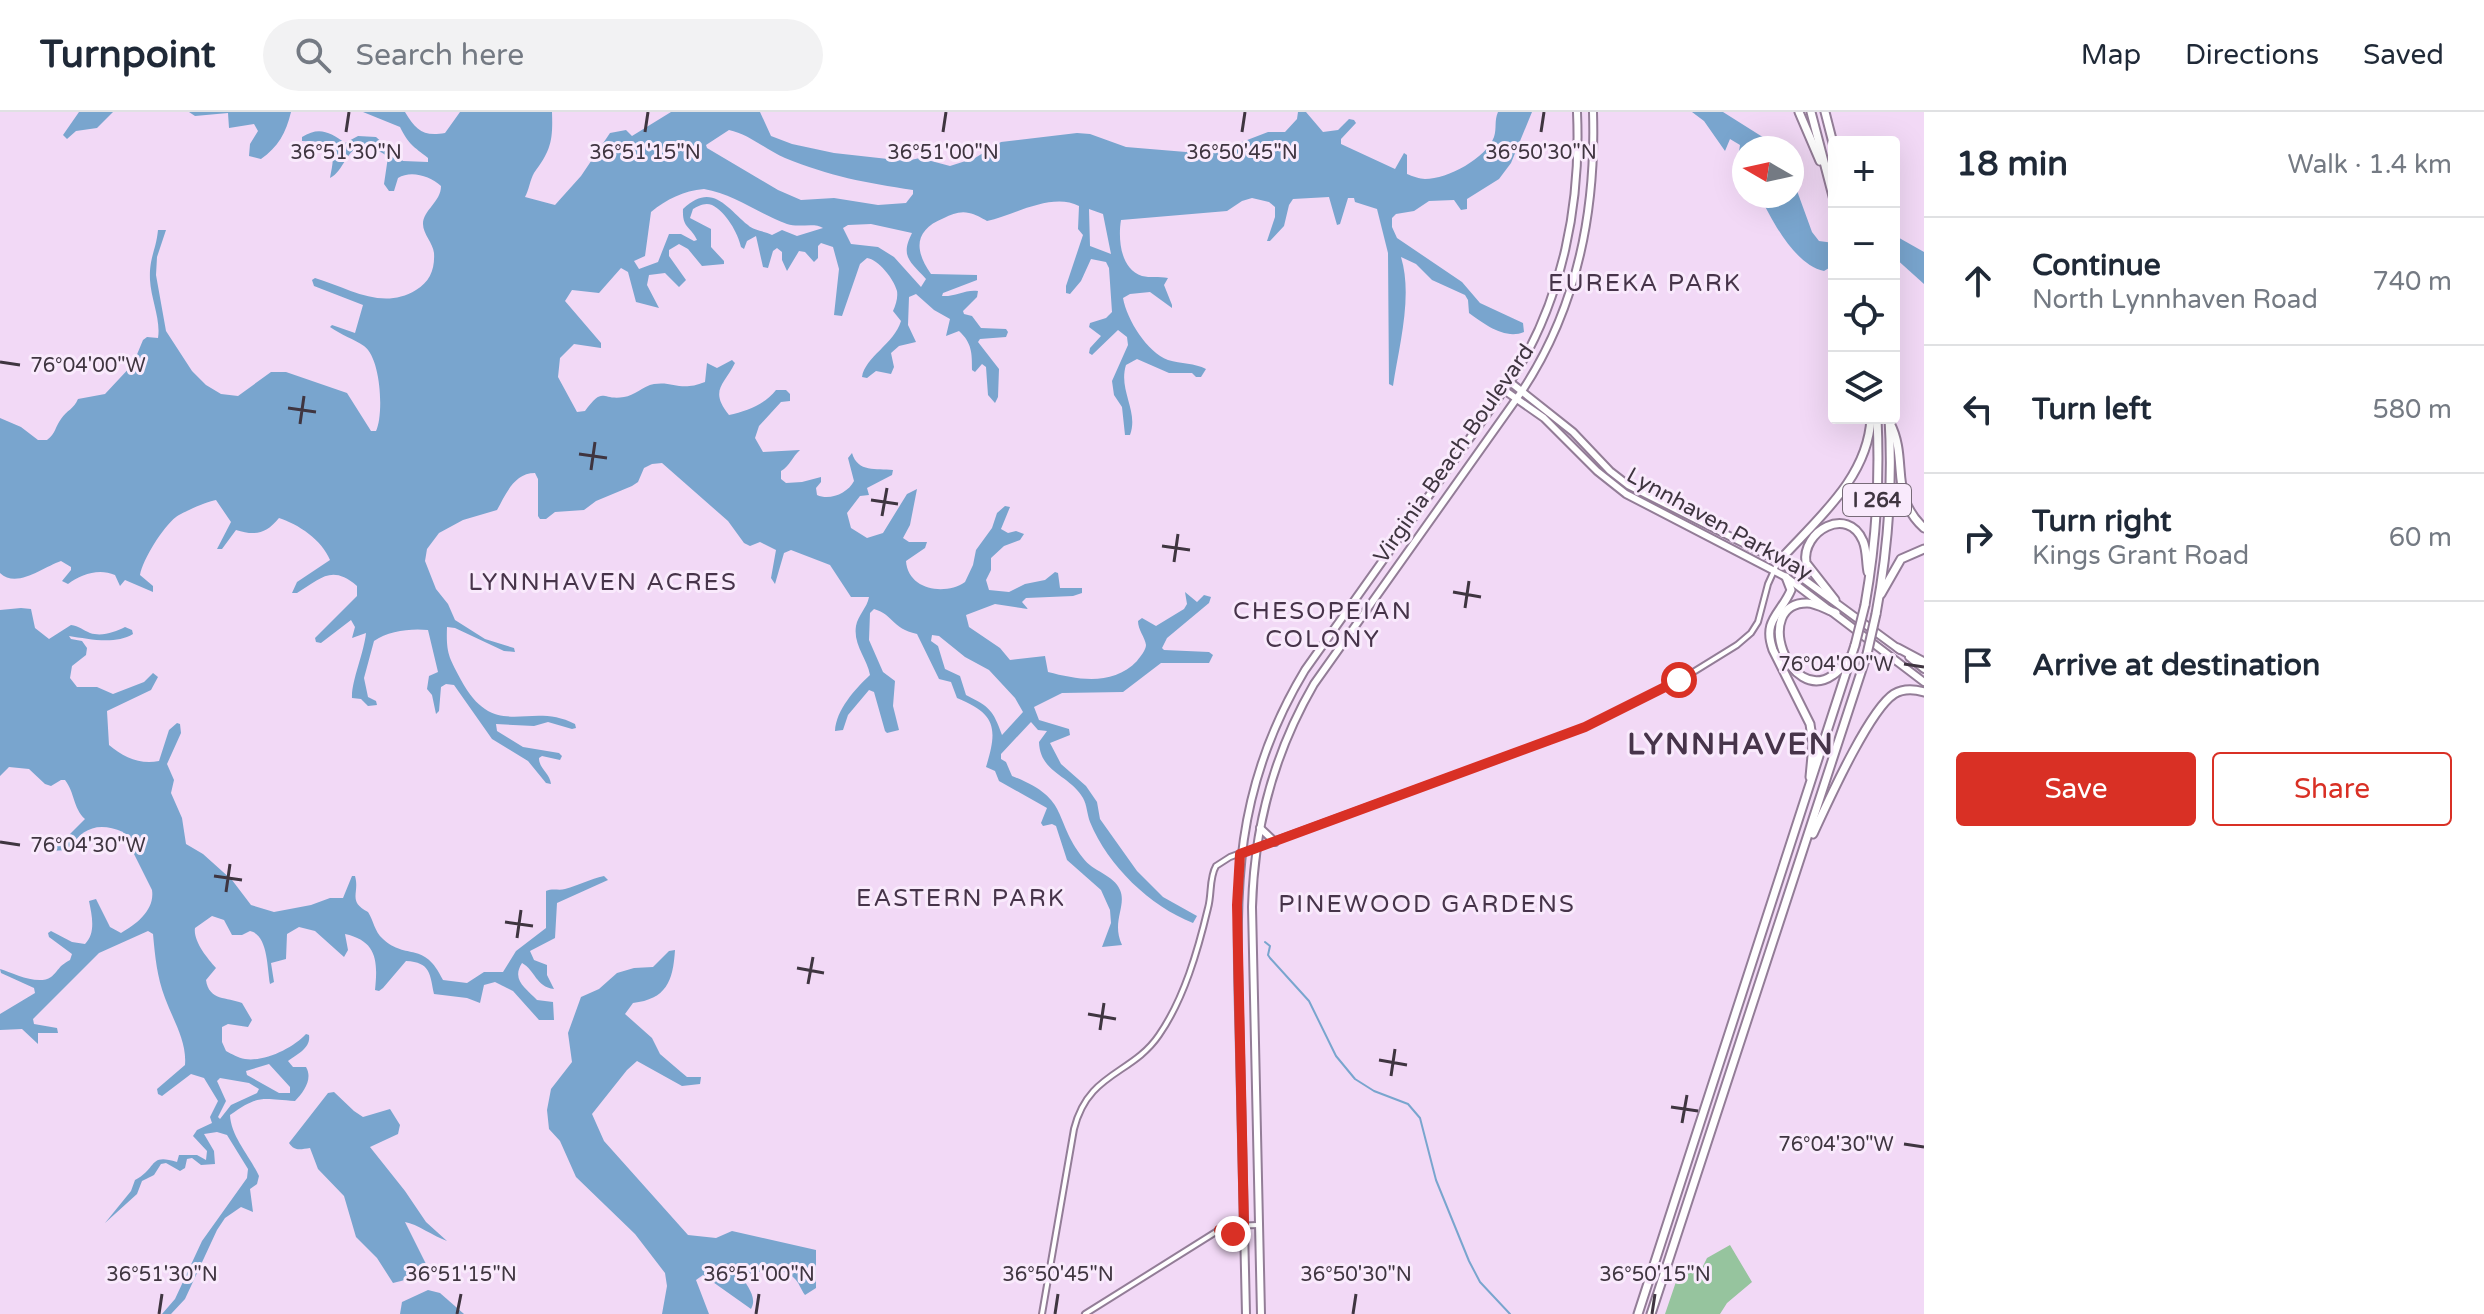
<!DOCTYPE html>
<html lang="en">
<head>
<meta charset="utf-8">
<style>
	:root { --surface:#fff; --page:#f2f2f3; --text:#1f2937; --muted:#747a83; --line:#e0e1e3; --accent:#d93025 }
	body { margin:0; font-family:"Varela Round",sans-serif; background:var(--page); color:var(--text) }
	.controls { position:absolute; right:24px; top:24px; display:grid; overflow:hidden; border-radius:8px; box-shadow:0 8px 32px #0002 }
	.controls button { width:72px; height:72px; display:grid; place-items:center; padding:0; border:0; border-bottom:2px solid var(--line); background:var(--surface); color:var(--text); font:40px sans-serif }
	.compass { position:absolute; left:1732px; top:24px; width:72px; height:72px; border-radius:50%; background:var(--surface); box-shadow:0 8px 32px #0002; rotate:279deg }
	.stop { position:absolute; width:24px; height:24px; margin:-18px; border:6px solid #d93025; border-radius:50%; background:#fff }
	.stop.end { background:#d93025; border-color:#fff; box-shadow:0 2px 8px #0008 }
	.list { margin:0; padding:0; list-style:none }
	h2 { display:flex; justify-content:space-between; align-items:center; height:104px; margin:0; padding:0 32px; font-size:34px }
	h2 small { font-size:26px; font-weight:400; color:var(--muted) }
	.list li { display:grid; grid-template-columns:52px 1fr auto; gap:24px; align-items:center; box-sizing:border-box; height:128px; padding:0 32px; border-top:2px solid var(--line) }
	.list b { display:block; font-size:30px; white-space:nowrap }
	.list p { margin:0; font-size:26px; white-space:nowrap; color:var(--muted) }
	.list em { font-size:26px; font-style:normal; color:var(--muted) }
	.actions { display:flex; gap:16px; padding:24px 32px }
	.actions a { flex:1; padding:18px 0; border:2px solid var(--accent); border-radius:8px; text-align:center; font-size:28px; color:var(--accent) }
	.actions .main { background:var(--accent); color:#fff }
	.icon { flex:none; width:44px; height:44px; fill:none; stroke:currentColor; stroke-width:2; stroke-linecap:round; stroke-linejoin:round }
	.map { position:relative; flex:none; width:1924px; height:1202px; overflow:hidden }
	header { display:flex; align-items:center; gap:48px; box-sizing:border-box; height:112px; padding:0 40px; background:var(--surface); border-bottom:2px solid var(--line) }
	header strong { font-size:38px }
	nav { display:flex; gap:44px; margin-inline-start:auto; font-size:28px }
	.search { width:560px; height:72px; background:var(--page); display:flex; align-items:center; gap:20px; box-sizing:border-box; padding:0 28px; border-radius:44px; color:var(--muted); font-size:30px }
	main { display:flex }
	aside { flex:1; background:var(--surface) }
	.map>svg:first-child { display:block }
	.green { fill:#96c49e }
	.water { fill:#79a5ce; fill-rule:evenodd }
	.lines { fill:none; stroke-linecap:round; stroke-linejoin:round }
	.stream { stroke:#79a5ce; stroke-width:2 }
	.minor-casing { stroke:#937d97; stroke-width:8 }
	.major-casing { stroke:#937d97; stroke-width:10 }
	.highway-casing { stroke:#937d97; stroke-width:11 }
	.minor { stroke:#fff; stroke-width:4 }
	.major { stroke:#fff; stroke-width:6 }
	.highway { stroke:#fff; stroke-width:7 }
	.highway-bridge-casing { stroke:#937d97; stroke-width:11; stroke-linecap:butt }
	.highway-bridge { stroke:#fff; stroke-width:7 }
	.route { stroke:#d93025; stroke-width:10 }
	.ticks { fill:none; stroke:#3f3540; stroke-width:3 }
	.labels { text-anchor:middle; stroke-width:6; stroke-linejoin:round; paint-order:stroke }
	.shield { fill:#f9eafc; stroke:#776b78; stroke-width:2 }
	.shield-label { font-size:20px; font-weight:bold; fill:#3f3540 }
	.street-label { font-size:22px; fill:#3f3540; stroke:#f9eafc }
	.neighbourhood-label { font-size:24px; letter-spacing:2px; fill:#47344a; stroke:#f9eafc }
	.district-label { font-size:30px; font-weight:bold; letter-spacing:2px; fill:#47344a; stroke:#f9eafc }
	.ticks-label { font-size:20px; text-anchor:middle; fill:#3f3540; stroke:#f9eafc; stroke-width:6; stroke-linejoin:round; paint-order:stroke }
</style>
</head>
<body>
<header>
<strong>Turnpoint</strong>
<div class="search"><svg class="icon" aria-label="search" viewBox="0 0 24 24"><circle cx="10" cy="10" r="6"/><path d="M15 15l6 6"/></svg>Search here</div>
<nav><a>Map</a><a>Directions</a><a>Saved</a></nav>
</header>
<main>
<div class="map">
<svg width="1924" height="1202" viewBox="0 0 1924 1202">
	<rect width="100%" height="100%" fill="#f2d9f6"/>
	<path class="green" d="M1730,1133L1752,1170L1727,1191L1720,1202H1665L1680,1158L1699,1162L1707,1146Z"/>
	<g class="water">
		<path d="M79,0H113L97,16L76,19L67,27L63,23Z"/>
		<path d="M189,0H291C286,21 278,35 261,47L249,44L250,32L258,19L254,12L229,16L228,1L195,4Z"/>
		<path d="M363,0H405C416,18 423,25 445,21L460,0H552C553,29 551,38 534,61C530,68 529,78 525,85L555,93L581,64L610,21L626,18L632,24L671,0H760L771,24L792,32L834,41L906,49L920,46L950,54L975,46L1001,30L1077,21L1090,22L1126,35L1186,40L1242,30L1268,20H1285L1297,7L1298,0H1306L1323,20L1338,18L1349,7L1354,8L1356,11L1341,27V32L1395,57L1404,41L1407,43V62C1412,64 1420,67 1425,67C1448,67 1486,46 1494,25C1497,16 1494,9 1498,0H1532L1511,51L1499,67L1467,87V97L1461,98L1454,88L1429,89L1414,99L1396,102L1392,106V115L1397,126L1462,170L1480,191L1523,211L1524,220C1505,228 1484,212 1469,201L1468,188L1465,183L1432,168L1416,152L1401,145C1413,184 1399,234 1393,274L1389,272L1388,141L1377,97L1355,90L1354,86H1348L1340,112L1337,113L1329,85L1293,87L1289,93L1284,114L1270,129H1267L1275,105V95L1269,90L1252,86L1242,89L1227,99L1121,108C1118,126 1120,157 1142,164C1150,166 1159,164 1168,166L1164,173L1172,193V196L1150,180L1130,182L1123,186C1127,208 1147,240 1168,248C1181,252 1195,251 1206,257L1201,265H1196L1192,261H1169L1137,247L1126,253C1118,278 1139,299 1130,323H1125L1122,295L1114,283L1112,269L1128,233L1127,225L1118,218L1092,243L1089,241L1090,236L1101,224L1089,215L1090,211L1106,206L1112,200L1109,156L1106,150L1091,147L1081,169L1070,182L1066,181V174L1083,123L1078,117L1079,94C1052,80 1014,103 987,109C982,106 975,102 969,101C960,99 952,102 944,106C914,118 914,138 931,162L977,163V168L943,181L942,184C955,185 966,177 978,179L977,185L963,199L964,202L972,204L981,216L1006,217L1008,220L1006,225L980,227L978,230L999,257L998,285L995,291L988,283L986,255L982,252L975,260L972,258C972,241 972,231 959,219L946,224L950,207L934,198L916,182L909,185L908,213L916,230L899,234L891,241L894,255L891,262L876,259L867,266L862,265C865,245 894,232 901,209L893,199C896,192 898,186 897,179C894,167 878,147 867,146L860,152L842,204L834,203L839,157L833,135L821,131L818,134V146L814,150L805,140L799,139L787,159L782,148V140L777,136L773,139L768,156L763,155L756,124L747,129L744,137L741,135C738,121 726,100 712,93C705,90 698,94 693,97L690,106L711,117V135L724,149V152L702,154L688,137L679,132L669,138V144L686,168L679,175L665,161L649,163L647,173L659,196L636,190L628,160L621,156L599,181L572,178L565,189L601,231V236L574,232L560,246L558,265L577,300L585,299C604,273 601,289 624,285C634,284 643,274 654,272C674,269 680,280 705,270L707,251L717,256L732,248L735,251C724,273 709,278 729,303C747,299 764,293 776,278H786L790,282V289L781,290L759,314L755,326L763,340L800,338C792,345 790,354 781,359V367L786,371L802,370L821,365V370L816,376L817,383C830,389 848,381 854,369L848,346L852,341C858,361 876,356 893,358L892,363L867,376L869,383L860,384L847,401L851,416L867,426L883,421L907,382L917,377L910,413L903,426L909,430H927L925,436L906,449C908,478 945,484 965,470L973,453L976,438L992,416L997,401L1005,394L1010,395L1001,417L1008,421L1016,419L1024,422L1020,428L1004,434L991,446V458L986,468L989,478L1009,480L1025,472L1045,468L1055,460L1058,461L1060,476H1082V481L1073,484L1026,486L1022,490L1028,497L995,492L966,503L969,515L1000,536L1010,548L1045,544L1048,560C1079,568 1113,574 1137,549C1140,545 1146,538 1146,533C1145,525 1138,518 1138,509L1142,506L1156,514L1184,497L1187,492L1185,480L1197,490L1204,483L1211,485L1209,491L1167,526L1162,536L1164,538L1209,540L1213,543L1209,551H1161L1123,580L1062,581L1034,595L1039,608L1069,617L1070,623L1050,631L1061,652L1086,674L1097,690L1100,707L1137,759L1163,785L1197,804L1193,811C1150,794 1108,754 1090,710C1087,702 1087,693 1083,686C1070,663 1040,661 1039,630L1047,619L1038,618L1031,610L1001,642V647L1006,650L1012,664C1071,687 1052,706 1083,746C1092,759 1114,763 1120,778C1127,794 1111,810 1122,833L1102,835L1111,811L1110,798L1101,778L1067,748L1056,714L1052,712L1043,714L1041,711L1047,696L999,669L995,659L986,655C998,616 996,602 957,586L951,570L939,567L917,522C891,516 894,503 874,497L870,501L869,528L883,560L895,569L893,594L899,618L887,621L885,619L874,580L869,578L848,603L843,618L835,619C836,598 855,577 870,563C867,546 853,533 856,514C858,503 867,496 869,485H851L830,453L791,438L784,441L775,472L771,466L776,438L760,430L750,434L744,431L728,409L662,351L652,352L644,356L638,370L632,374L596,389L584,398L555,400L546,407H540L538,404V367L535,361C514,361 506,382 497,398L463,408L439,421L427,437L425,449L436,477L448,492L455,508L485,527L514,536L515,540L504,539L455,516L447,515C446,542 449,545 461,568C495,631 529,588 575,612L576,616L572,617L548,610L534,614L496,612L497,619L523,635L559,641L562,644L560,648L542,644L539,646C539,657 550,661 551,672L546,671L528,649L492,627L454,573L446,572L441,575L439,599L436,602L432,583L427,577L429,564L438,560L428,518C411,516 388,519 374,529L364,566L368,585L376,589L377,593L368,594L361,587L352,586C351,570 364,541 366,521L352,526L355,515L351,508L321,531L316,530L315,526L357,484V474C331,452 321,467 297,481H292L297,470L330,448C322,428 298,412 279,406C266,422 255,424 236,418L222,437H217L231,410L216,388C208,389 183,400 176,405C163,415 143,447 140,463L153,474V480L125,468L120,474L115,463C99,456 81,462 68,472L62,469L71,458V455L61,449C43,455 17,477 0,461V306L21,315L38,328H47C56,321 55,315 61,307C67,298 74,297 78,287L105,282L133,252L143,228L147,225L158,226C161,208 151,187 150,168C149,145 156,139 158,118H166L157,145L156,163L166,219L192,259L206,273L221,282L238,284L271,260H286L347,281L371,319H376C384,302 381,246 364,234C354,227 341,223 330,215L332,213L355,221L363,193L314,174L312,168L315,166C349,176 382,199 416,178C430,170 435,157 434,141C433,131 423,122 423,112C423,98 441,90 441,74C430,64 411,58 398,66L394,79H389L384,72L388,45C382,40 377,38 369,36C347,29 346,58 330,66C332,53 337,41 325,30L302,29V25C319,14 330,20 345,31L358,24L376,25L403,49L428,50V46C413,34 409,33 400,15ZM729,18C749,22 766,38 785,46C829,64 866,71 913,78V82L906,91L878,93L834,86L801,88L778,78L707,36L706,33ZM704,77C734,82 759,102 787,112C799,116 815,110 823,116L797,124L782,118L772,123C765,119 754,119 748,113C727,96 712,69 683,97C682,117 691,114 697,128L694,129L681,122H669L658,150L639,157L634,149L645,144L651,100C667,87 683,79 704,77ZM1089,97L1103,102L1111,142L1090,134ZM871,112L912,121C900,145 910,149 926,167L921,175L894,145L878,135L851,132L843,116L848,113ZM932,523L939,524L965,545L989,558L1015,586L1023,600L1002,623C993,598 990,595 966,583L960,564L945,557L938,534L931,529Z"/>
		<path d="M1692,0H1723L1769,29L1775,36H1744V58L1737,52L1740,33L1730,27L1725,39L1704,9Z"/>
		<path d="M1792,65L1812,120L1819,129L1834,131V153L1824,159C1795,153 1772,109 1760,84H1792Z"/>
		<path d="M1894,123L1924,140V172L1894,145Z"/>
		<path d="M21,496L31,497L35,516L49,527L71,513C79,514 83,518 90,521C102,525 115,520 125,515L132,518L133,522C115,533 89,527 69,524L71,527L82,529L87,536L86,543L72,554L70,566L77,575H97L113,582L144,570L153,561L158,565L151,578L107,599L109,633C123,645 140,653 159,649L169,618L177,611L180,612L181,621L167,652L174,668L171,681L182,706L186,732L203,742L232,768L251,793L274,800L311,793L330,786H343L352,764H355C360,781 347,789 368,800C374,809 374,819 383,827C407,849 424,828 443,868L467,871L484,860H503L516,839L546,816V779C553,776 559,779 565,777C579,773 590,767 604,764L608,768L557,791L555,826L530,839L534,848L547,853V863L554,877C536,875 535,858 522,851C511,868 526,876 537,888L553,890L554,908H539L513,879L495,870L484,873L480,891L467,886L434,882C430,863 431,850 406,849L383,876L379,879L375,878C378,849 377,829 345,822L348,838L344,845L315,819L299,815L287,822L286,847L271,851L274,870L270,872C267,855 268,823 250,819L242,823H232L224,808L212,804L195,816C193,829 207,846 216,856L206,868C209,889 227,885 242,891L252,908L248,915L228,912L222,915V930L226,939C232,942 238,946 245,947C265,950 293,936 306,922L309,923C311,936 298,942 288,949L293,955H306C313,967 304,980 295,989C262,987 259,982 230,1003C231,1025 250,1044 259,1064L257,1072L250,1077L253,1100L241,1095L225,1106L217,1118L185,1187L171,1202H162L175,1187L202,1129L247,1066L248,1057L227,1023L217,1020L204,1022L214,1039L215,1052L201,1053L192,1046L187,1047L185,1056L180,1059L166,1051L161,1052L154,1063L142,1069L137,1082L105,1111L131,1079L135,1068C158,1056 148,1041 177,1050L179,1043H197L206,1048L207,1039L193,1024L197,1018L212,1011L210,1005L218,989L204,966L191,962L162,984L158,982L157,977L185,953C187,929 173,908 165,886C157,865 155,844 153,822L148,819L99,841L33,907L34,912L57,916L58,921H38V932L22,917L0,918V902L35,881L34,876L1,861L0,857C13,861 38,874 51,865C59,859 57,855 70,848L72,842L49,825L48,821L51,819L72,830L85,832C96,821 92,804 89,789L96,787L110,815L121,821C137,812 155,798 152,778L123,720C99,710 82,715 69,738L49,739V732L64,728L85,707C73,696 75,681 65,668H61L51,674L45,672L29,657L9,655L0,664V498ZM269,952L290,975V981H279L247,963L246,959ZM220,966L249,971L259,977L257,981L231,993L220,1007L218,1005L226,989L217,969Z"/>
		<path d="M675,838C673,870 666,887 633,891L625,902L652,926L660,942L681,960L687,965H701L700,972L682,974L637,949L627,958L592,1002L604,1029L688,1123L716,1126L732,1119L816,1138V1176L805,1183C801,1178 799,1170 794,1166C782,1153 756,1161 741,1163C746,1173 758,1185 751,1197L703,1163L696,1168L709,1202H662L667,1174L665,1161L635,1122L576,1065L560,1029L549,1017L547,998L551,977L572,950L568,921L581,885L599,877L617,861L634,856L653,855L669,839Z"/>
		<path d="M334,980L354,999L363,1005L390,997L400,1013L398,1022L370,1035L405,1079L426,1110L447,1129C433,1124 417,1112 405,1110L427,1154C421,1164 405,1168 393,1171L377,1146L356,1125L344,1084L318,1057L310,1036C301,1037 295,1040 289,1031L328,981Z"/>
		<path d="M428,1178L440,1181L464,1202H400L402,1190Z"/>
	</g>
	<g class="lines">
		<path class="stream" d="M1265,830L1270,834L1268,843L1270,846L1309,889L1336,944L1355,967L1374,979L1408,992L1420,1006L1436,1068L1469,1149L1480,1170L1510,1202"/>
		<defs>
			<g id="minor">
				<path d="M1042,1202L1074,1017C1088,960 1132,963 1159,923C1184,887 1198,838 1208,796C1212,782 1209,766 1216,754L1230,745L1585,615L1682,567L1737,533L1751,521L1758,510L1768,472L1778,450"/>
				<path d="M1085,1202L1219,1118L1232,1114L1258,1113"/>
			</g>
			<g id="major">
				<path d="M1510,270L1573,320L1610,359L1628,373L1779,449L1900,538"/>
				<path d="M1504,278L1544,306L1597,359L1626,382L1786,465L1924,570"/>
				<path d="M1909,545L1924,557"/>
				<path d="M1260,716L1275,730"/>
				<path d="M1219,1118L1236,1124L1243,1132"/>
				<path d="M1246,1202C1244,1115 1242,1028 1240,941C1237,796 1226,689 1305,558L1514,264C1563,185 1581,92 1577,0"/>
				<path d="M1261,1202L1252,795C1254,716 1274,641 1314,572L1522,279C1577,196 1596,98 1593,0"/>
			</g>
			<g id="highway">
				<path d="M1799,0L1820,49"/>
				<path d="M1811,0L1834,88"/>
				<path d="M1825,0L1834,35"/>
				<path d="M1890,311C1909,348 1888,383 1924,416"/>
				<path d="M1779,449C1817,407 1868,366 1871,306"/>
				<path d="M1786,465L1791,478C1781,502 1762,508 1773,538L1810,612L1813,633L1810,665"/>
				<path d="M1881,482L1901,447L1924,437"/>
				<path d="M1835,488L1806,451C1801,419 1848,393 1863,429C1867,438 1866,450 1868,460"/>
				<path d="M1865,493C1876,431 1880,369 1877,306"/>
				<path d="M1836,501C1827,498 1816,491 1807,491C1752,491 1789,594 1833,563C1840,559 1845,551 1850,545"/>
				<path d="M1876,502C1888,437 1893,372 1889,306"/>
				<path d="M1898,536L1924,550"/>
				<path d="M1813,722C1827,692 1869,598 1894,582C1904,576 1914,577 1924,580"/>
				<path d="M1638,1202L1855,533"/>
				<path d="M1651,1202L1867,542"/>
			</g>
		</defs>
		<use href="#minor" class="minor-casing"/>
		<use href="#major" class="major-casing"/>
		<use href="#highway" class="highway-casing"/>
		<use href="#minor" class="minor"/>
		<use href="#major" class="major"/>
		<use href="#highway" class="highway"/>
		<defs>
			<g id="highway-bridge">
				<path d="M1855,533L1865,493"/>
				<path d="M1867,542L1876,502"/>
			</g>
		</defs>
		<use href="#highway-bridge" class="highway-bridge-casing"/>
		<use href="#highway-bridge" class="highway-bridge"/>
	</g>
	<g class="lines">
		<path class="route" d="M1233,1122L1219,1118L1244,1113L1237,793L1240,742L1585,615L1679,568"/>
	</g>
	<path class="ticks" d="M346,20L349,0M645,20L648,0M943,20L946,0M1242,20L1245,0M1541,20L1544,0M0,250L20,253M288,296L316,300M300,312L304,284M579,342L607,346M591,358L595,330M871,388L898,392M882,404L887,376M1162,434L1190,438M1174,450L1178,422M1453,480L1481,485M1465,496L1469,469M1904,552L1924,555M0,730L20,733M214,764L242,768M226,780L230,752M505,810L533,814M517,826L521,798M797,856L824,861M808,872L813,845M1088,902L1116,907M1100,918L1104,891M1379,948L1407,953M1391,964L1395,937M1671,995L1698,999M1682,1011L1687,983M1904,1032L1924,1035M159,1202L162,1182M457,1202L461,1182M756,1202L759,1182M1055,1202L1058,1182M1353,1202L1356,1182M1652,1202L1655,1182"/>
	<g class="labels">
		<rect class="shield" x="1843" y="372" width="68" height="32" rx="6"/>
		<g class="shield-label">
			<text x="1877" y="395">I 264</text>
		</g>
		<g class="street-label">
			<text transform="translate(1453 341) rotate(-55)" y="8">Virginia Beach Boulevard</text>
			<text transform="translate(1720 411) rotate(29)" y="8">Lynnhaven Parkway</text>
		</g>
		<g class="neighbourhood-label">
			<text x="1645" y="179">EUREKA PARK</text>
			<text x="603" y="478">LYNNHAVEN ACRES</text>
			<text x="1323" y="507">CHESOPEIAN<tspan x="1323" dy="28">COLONY</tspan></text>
			<text x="961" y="794">EASTERN PARK</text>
			<text x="1427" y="800">PINEWOOD GARDENS</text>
		</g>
		<g class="district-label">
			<text x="1731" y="642">LYNNHAVEN</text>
		</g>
	</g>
	<g class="ticks-label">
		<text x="346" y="47">36°51'30"N</text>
		<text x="645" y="47">36°51'15"N</text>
		<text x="943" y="47">36°51'00"N</text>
		<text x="1242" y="47">36°50'45"N</text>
		<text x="1541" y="47">36°50'30"N</text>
		<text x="88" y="260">76°04'00"W</text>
		<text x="1836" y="559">76°04'00"W</text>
		<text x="88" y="740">76°04'30"W</text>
		<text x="1836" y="1039">76°04'30"W</text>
		<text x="162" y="1169">36°51'30"N</text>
		<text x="461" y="1169">36°51'15"N</text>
		<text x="759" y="1169">36°51'00"N</text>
		<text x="1058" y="1169">36°50'45"N</text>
		<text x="1356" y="1169">36°50'30"N</text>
		<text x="1655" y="1169">36°50'15"N</text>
	</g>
</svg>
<div class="controls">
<button>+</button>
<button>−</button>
<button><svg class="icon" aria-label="locate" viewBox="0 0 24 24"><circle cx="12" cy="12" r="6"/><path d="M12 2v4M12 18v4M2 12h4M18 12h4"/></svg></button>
<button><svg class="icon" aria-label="layers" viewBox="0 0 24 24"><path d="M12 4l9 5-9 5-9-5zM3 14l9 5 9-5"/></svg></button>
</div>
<svg class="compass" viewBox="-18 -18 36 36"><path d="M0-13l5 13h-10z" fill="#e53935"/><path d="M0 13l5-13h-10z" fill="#747a83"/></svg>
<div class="stop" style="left:1679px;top:568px"></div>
<div class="stop end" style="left:1233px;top:1122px"></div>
</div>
<aside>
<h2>18 min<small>Walk · 1.4 km</small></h2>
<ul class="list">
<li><svg class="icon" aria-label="ahead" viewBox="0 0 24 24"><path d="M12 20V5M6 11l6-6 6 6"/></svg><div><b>Continue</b><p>North Lynnhaven Road</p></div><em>740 m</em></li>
<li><svg class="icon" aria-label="left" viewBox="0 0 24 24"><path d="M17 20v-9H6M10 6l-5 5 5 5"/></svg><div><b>Turn left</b></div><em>580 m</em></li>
<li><svg class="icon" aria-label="right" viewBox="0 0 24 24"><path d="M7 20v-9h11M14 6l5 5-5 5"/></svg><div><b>Turn right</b><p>Kings Grant Road</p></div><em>60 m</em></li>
<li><svg class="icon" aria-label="arrive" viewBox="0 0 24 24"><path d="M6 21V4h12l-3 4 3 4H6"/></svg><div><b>Arrive at destination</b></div></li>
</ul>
<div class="actions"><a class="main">Save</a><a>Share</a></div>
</aside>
</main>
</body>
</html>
